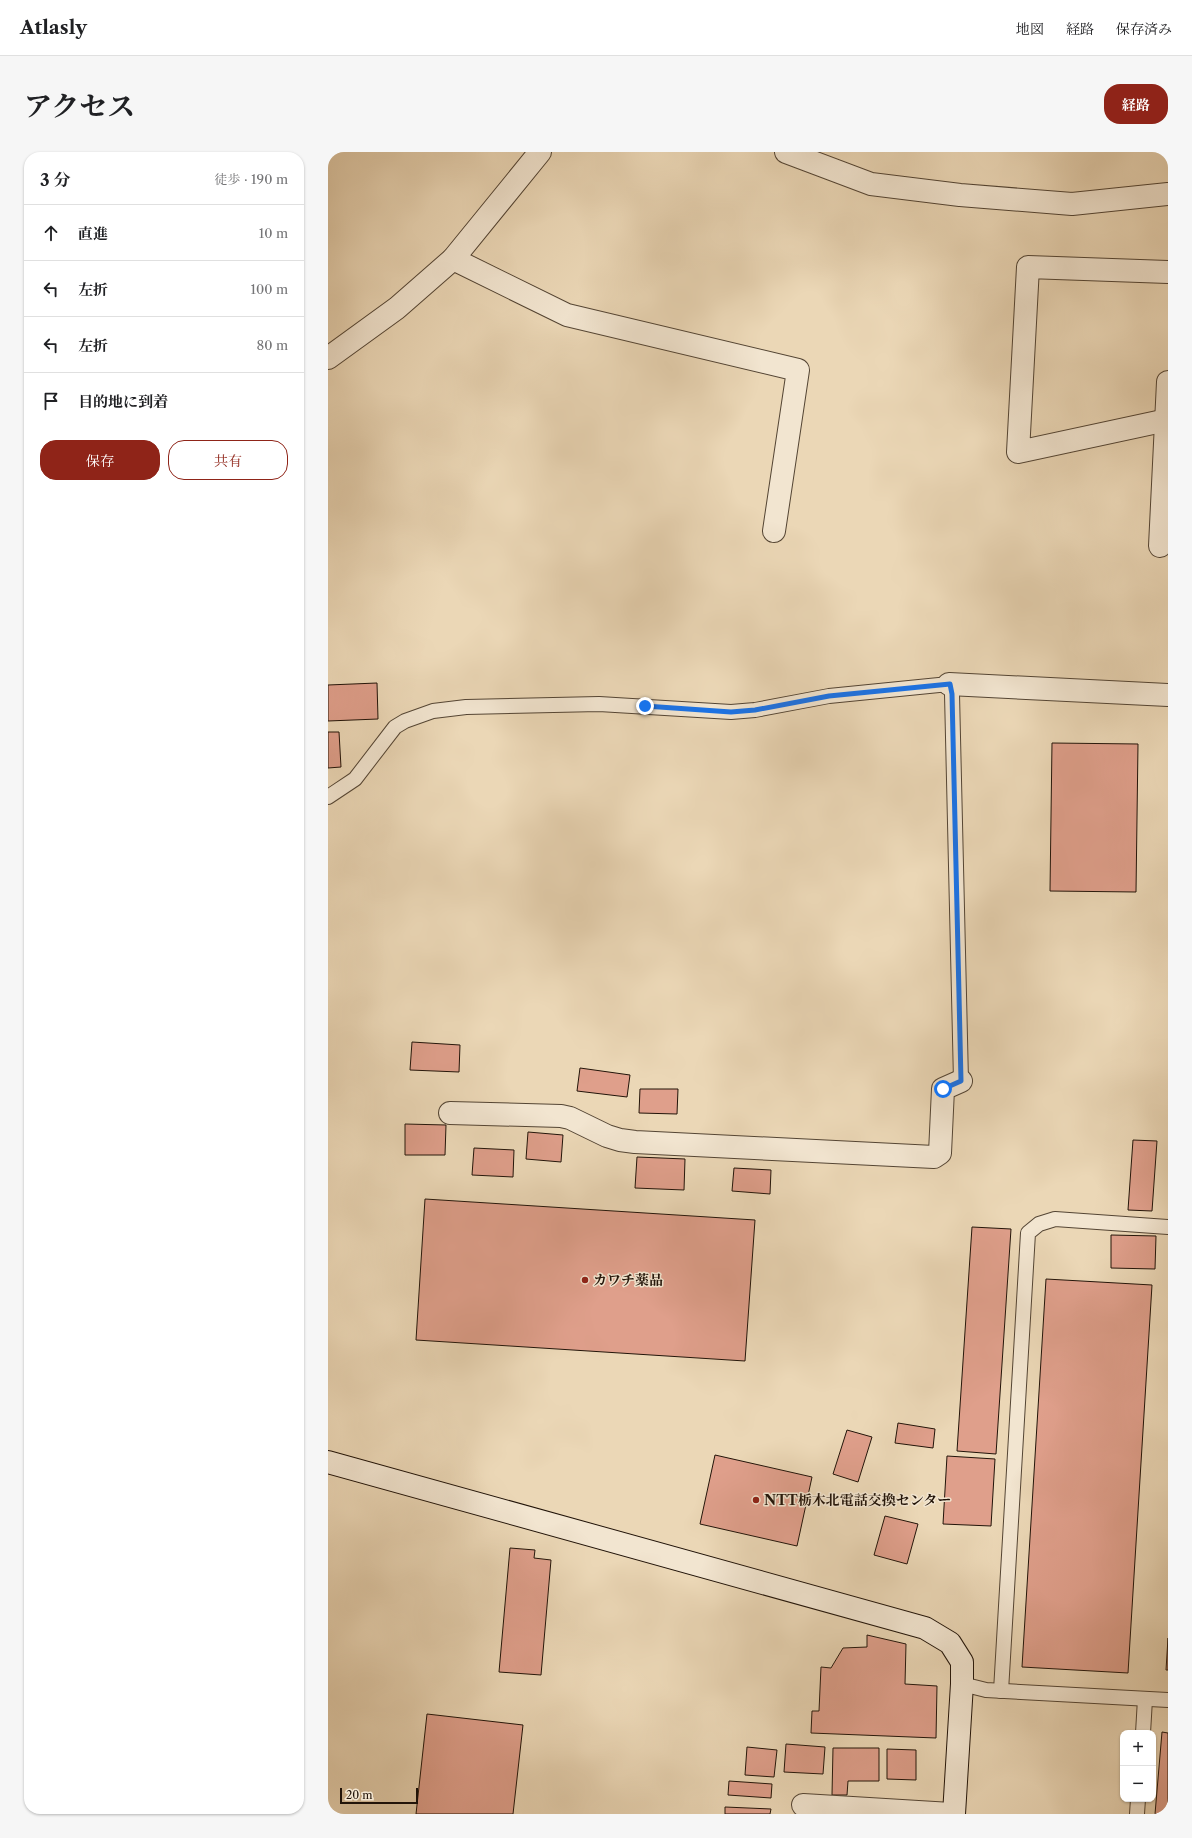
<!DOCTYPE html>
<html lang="ja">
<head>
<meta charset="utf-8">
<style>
	:root { --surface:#fff; --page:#f6f6f6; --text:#202124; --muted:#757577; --line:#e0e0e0; --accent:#8f2418 }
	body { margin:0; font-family:"Libre Caslon Text","Noto Serif JP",serif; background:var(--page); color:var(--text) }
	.controls { position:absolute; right:12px; bottom:12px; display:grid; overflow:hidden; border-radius:8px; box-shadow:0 1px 3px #0004 }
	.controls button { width:36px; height:36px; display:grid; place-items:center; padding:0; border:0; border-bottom:1px solid var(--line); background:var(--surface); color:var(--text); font:20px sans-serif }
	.scale { position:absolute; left:12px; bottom:10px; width:78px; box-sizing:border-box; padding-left:4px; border:2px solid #221409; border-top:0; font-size:11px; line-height:14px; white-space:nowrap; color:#221409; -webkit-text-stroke:3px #f2e5d0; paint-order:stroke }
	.stop { position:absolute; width:12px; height:12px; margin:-9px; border:3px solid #1a73e8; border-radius:50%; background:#fff }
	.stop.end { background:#1a73e8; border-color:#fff; box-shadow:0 1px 4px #0008 }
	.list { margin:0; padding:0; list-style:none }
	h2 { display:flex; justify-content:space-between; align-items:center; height:52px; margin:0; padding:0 16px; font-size:17px }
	h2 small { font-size:13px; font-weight:400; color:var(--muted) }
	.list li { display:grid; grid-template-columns:26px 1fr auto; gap:12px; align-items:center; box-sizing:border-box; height:56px; padding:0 16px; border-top:1px solid var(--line) }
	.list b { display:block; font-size:15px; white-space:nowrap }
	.list em { font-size:13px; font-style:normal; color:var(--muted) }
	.actions { display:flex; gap:8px; padding:12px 16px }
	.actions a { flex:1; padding:9px 0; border:1px solid var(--accent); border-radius:16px; text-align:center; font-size:14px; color:var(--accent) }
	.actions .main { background:var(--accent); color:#fff }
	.icon { flex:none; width:22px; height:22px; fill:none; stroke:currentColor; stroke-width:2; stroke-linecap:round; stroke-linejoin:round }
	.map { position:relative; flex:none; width:840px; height:1662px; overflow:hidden; border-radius:16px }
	header { display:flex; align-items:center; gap:24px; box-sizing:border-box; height:56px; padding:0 20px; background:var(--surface); border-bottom:1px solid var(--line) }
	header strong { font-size:19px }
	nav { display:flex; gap:22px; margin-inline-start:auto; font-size:14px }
	.intro { display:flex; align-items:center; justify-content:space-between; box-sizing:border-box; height:96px; padding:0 24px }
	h1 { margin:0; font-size:28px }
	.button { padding:10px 18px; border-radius:16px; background:var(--accent); color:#fff; font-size:14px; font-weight:700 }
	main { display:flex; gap:24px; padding:0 24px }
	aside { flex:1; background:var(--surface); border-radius:16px; box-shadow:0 1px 3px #0004 }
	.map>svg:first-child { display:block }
	.building { fill:#df9f8b; stroke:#221409 }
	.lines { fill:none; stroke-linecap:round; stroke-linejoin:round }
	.lane-casing { stroke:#544534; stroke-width:16 }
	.street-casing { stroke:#544534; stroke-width:24 }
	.secondary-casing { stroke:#221409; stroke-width:24 }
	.lane { stroke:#f2e5d0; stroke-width:14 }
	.street { stroke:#f2e5d0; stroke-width:22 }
	.secondary { stroke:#f2e5d0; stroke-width:22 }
	.route { stroke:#1a73e8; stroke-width:5 }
	.poi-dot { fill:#8f2418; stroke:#f2e5d0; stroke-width:1.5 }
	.labels { text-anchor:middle; stroke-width:3; stroke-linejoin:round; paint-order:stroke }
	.poi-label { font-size:14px; font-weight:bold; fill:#221409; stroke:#f2e5d0; text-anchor:start }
</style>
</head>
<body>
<header>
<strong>Atlasly</strong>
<nav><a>地図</a><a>経路</a><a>保存済み</a></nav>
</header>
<div class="intro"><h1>アクセス</h1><a class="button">経路</a></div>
<main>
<aside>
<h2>3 分<small>徒歩 · 190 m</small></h2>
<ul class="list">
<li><svg class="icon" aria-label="ahead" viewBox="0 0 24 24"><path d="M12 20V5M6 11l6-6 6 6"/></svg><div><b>直進</b></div><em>10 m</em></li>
<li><svg class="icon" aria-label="left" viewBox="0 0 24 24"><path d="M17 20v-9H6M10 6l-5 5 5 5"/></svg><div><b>左折</b></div><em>100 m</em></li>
<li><svg class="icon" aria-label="left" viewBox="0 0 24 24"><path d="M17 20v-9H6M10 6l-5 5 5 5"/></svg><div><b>左折</b></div><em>80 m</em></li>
<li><svg class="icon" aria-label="arrive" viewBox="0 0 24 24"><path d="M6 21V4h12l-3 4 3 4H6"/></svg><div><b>目的地に到着</b></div></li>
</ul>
<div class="actions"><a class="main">保存</a><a>共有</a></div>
</aside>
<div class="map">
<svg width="840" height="1662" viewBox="0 0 840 1662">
	<rect width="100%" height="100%" fill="#ebd7b6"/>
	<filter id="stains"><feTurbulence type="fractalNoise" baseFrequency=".005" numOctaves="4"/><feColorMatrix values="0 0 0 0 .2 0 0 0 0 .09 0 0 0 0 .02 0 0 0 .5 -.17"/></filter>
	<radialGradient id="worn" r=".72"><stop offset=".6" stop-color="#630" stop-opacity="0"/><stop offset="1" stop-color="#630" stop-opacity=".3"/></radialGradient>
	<g class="building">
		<path d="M49,531L50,567L0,569V533Z"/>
		<path d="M0,580H11L13,615L0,616Z"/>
		<path d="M724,591L810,592L808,740L722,739Z"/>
		<path d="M84,890L132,893L131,920L82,918Z"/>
		<path d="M252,916L302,923L299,945L249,939Z"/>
		<path d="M312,937H350L349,962L311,961Z"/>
		<path d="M77,972L118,973L117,1003H77Z"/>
		<path d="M200,980L235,983L233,1010L198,1007Z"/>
		<path d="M805,988L829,989L824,1059L800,1058Z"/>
		<path d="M146,996L186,998L185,1025L144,1023Z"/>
		<path d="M309,1005L357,1007L356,1038L307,1036Z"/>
		<path d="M406,1016L443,1018L442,1042L404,1039Z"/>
		<path d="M97,1047L427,1068L417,1209L88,1188Z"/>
		<path d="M644,1075L683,1077L668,1302L629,1299Z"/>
		<path d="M783,1083L828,1084L827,1117L783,1116Z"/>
		<path d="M718,1127L824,1133L800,1521L694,1515Z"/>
		<path d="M570,1271L607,1277L605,1296L567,1291Z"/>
		<path d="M519,1278L544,1285L530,1330L505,1322Z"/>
		<path d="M387,1303L484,1325L469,1394L372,1372Z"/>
		<path d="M619,1304L667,1307L663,1374L615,1372Z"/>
		<path d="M557,1364L590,1372L579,1412L546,1403Z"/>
		<path d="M182,1396L207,1398L206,1406L223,1408L213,1523L171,1520Z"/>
		<path d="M539,1483L578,1492L577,1532L609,1534L608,1586L483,1581L484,1559H491L493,1515L503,1516L515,1496L539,1495Z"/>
		<path d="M840,1486V1518H838Z"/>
		<path d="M99,1562L195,1573L185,1662H88Z"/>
		<path d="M834,1580L840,1581V1662H827Z"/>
		<path d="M458,1592L497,1595L495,1622L456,1620Z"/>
		<path d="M419,1595L449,1598L446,1625L417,1623Z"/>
		<path d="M505,1596H551V1629H520L519,1643H504Z"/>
		<path d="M559,1597L588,1598V1628L559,1627Z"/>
		<path d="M401,1629L444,1632L443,1646L400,1643Z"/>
		<path d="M397,1655L443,1657L442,1662H397Z"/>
	</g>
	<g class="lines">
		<defs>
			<g id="lane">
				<path d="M0,645L27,627L67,575L77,569L105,559L138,555L271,552L403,560L427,558L501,544L621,532L624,542L633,929"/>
				<path d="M634,1532L658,1538L840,1548"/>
				<path d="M673,1539L700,1081L711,1072L727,1067L840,1075"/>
				<path d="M815,1581L817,1547"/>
				<path d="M809,1662L810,1647"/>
			</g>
			<g id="street">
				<path d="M458,0L543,32L632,43L744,52L840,42"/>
				<path d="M125,107L239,163L470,218L446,379"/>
				<path d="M0,206L69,156L125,107L212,0"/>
				<path d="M839,268L690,300L700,115L840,120"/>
				<path d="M832,394L840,230"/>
				<path d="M621,532L840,543"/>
				<path d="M122,961L233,964L242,966L279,984L292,988L307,990L606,1005L612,1001L615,937L633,929"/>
				<path d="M475,1653L623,1662"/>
			</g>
			<path id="secondary" d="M0,1310L597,1476L622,1491L634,1510V1532L626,1662"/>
		</defs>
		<use href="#lane" class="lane-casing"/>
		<use href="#street" class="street-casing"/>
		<use href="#secondary" class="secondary-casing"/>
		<use href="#lane" class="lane"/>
		<use href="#street" class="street"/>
		<use href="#secondary" class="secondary"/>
	</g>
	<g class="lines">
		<path class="route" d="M317,554L403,560L427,558L501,544L622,532L624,542L633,929L615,937"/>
	</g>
	<g class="poi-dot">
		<circle cx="257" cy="1128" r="4"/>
		<circle cx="428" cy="1348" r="4"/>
	</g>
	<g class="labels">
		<g class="poi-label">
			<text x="265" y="1133">カワチ薬品</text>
			<text x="436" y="1353">NTT栃木北電話交換センター</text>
		</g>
	</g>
	<rect width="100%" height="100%" filter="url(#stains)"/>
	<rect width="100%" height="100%" fill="url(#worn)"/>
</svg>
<div class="controls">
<button>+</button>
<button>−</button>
</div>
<div class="scale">20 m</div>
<div class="stop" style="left:615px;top:937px"></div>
<div class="stop end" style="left:317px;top:554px"></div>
</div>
</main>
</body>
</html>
